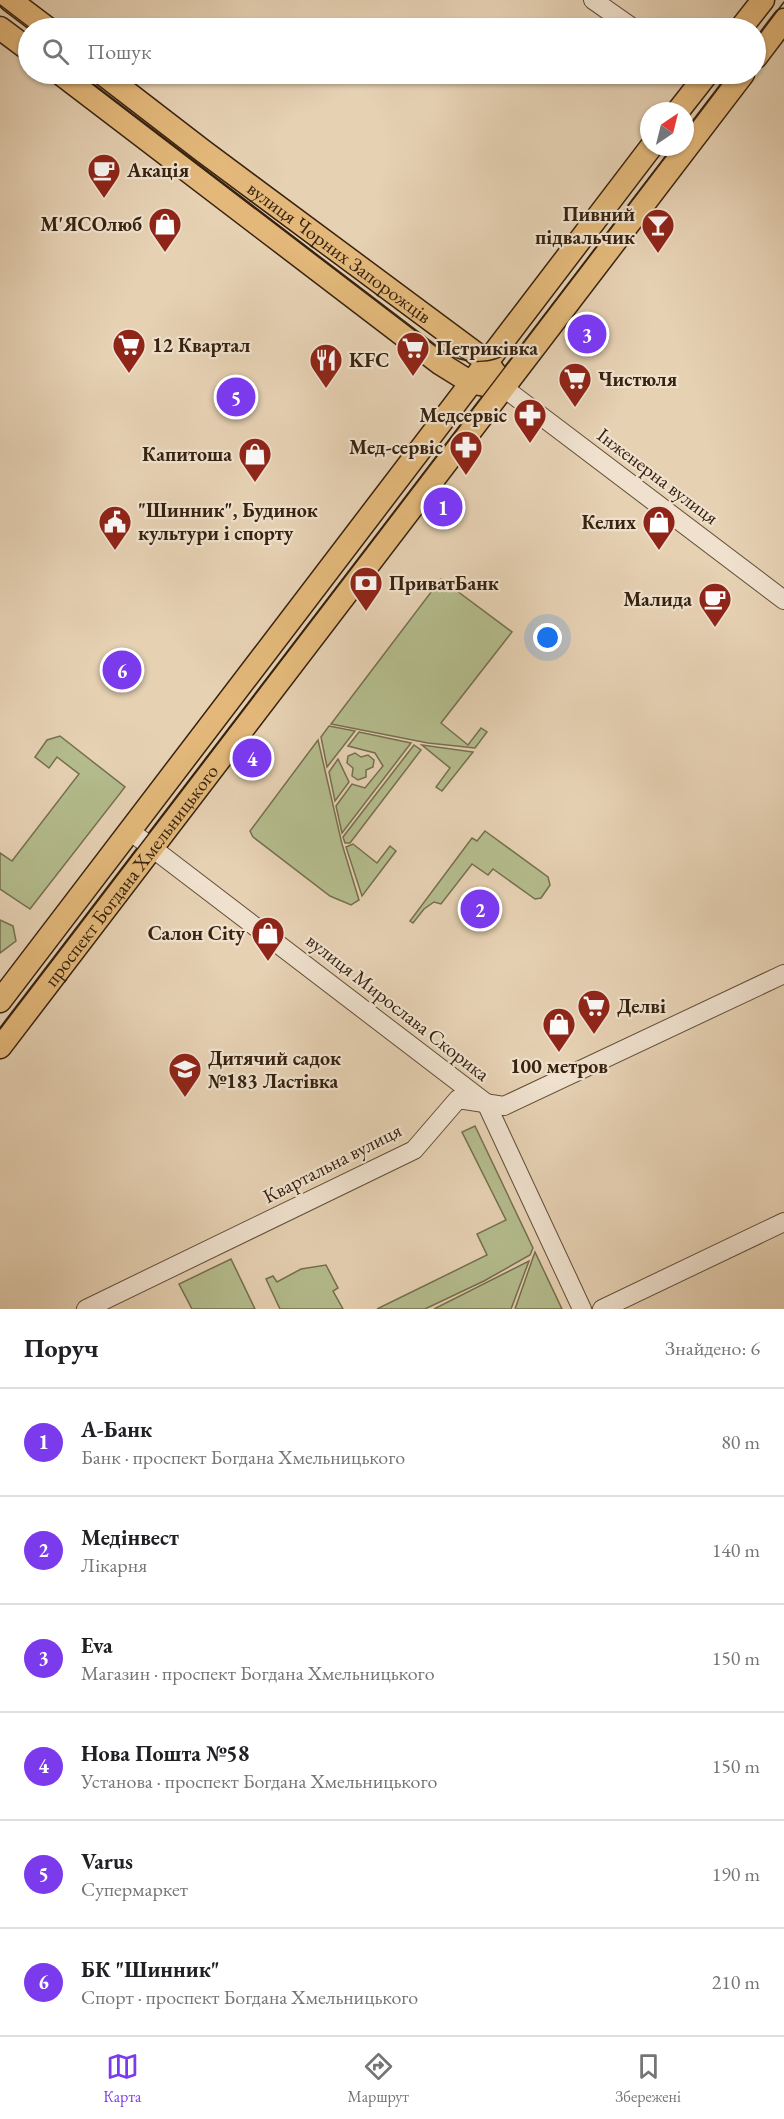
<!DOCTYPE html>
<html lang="uk">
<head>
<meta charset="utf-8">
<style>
	:root { --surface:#fff; --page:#f6f6f6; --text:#202124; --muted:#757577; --line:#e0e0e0; --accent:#7c3aed }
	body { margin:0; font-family:"EB Garamond",serif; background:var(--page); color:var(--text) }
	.compass { position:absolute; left:640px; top:102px; width:54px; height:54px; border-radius:50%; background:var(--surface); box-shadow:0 2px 4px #0004; rotate:35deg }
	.you { position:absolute; left:548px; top:638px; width:21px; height:21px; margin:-15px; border:4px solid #fff; border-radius:50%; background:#1a73e8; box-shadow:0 0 0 9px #1a73e833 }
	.badge { display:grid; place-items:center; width:39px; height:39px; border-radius:50%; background:var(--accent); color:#fff; font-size:20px; font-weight:700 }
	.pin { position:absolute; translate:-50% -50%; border:3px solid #fff; box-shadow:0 2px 6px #0006 }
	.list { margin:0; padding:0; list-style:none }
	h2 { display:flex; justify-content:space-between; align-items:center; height:78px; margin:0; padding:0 24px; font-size:26px }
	h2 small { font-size:20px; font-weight:400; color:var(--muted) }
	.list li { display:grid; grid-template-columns:39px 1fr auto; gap:18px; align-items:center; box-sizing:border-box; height:108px; padding:0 24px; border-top:2px solid var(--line) }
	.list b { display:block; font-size:22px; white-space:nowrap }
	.list p { margin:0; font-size:20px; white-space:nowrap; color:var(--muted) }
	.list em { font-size:20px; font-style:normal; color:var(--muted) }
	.icon { flex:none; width:33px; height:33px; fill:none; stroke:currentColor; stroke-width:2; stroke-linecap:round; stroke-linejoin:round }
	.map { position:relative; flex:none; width:784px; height:1309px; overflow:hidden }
	.search { position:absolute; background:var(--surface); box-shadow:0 2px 4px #0004; left:18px; right:18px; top:18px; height:66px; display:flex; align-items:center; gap:15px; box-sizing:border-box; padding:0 21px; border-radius:33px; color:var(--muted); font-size:22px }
	.sheet { height:726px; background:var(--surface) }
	nav { display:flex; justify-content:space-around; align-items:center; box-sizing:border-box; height:84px; border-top:2px solid var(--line); background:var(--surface); font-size:16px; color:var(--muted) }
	nav a { display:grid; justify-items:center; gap:3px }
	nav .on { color:var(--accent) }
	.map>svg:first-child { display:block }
	.green { fill:#b4bc8d; stroke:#766f4e; stroke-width:1.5 }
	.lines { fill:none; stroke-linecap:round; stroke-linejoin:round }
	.minor-casing { stroke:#634e38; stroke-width:20 }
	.major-casing { stroke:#37220f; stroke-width:25 }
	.minor { stroke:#efe1ce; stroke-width:18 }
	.major { stroke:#e3b87a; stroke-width:22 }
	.tram { stroke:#37220f; stroke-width:1.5 }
	.labels { text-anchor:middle; stroke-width:4.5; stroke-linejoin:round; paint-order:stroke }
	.poi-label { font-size:20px; font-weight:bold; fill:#37220f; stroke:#efe1ce; text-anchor:start }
	.street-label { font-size:20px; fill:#37220f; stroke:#efe1ce }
</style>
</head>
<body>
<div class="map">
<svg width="784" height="1309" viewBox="0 0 784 1309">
	<rect width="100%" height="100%" fill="#e6d1b3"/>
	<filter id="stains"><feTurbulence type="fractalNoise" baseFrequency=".00333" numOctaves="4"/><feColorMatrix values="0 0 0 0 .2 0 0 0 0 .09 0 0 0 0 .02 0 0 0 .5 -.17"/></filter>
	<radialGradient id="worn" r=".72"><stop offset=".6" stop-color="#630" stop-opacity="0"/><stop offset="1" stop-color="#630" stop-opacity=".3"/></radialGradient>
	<g class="green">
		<path d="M441,579L512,632L441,723L468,745L481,728L487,732L475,748L428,743L331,724Z"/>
		<path d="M329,726L355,731L327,767L321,737Z"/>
		<path d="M359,732L411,743L342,833L336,806L352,784L365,788L383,766L375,753L348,746Z"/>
		<path d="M60,736L125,787L30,909L0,889V853L12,861L79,774L57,757L49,768L35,757L47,740Z"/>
		<path d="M318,740L342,844L359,900L351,905L330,896L253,837L250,831Z"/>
		<path d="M414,745L421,750L350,843H345L343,837Z"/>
		<path d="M422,745L473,752L442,791L436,787L450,768Z"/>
		<path d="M355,753L361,757L368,755L374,760L373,767L366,770V777L358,780L352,776L353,768L347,763L348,756Z"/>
		<path d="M338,759L349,782L335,801L329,772Z"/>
		<path d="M485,831L548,877L550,885L541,898L535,899L493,869L488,875L472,864L441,904L434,902L424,909L413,923L410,921L472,838L477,841Z"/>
		<path d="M353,844L377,863L390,846L396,851L362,896L346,847Z"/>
		<path d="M0,920L13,926L16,941L0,953Z"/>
		<path d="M475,1126L533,1248L530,1255L484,1281L425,1309H377L487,1255L477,1234L506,1220L462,1132Z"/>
		<path d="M535,1252L562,1309H515Z"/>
		<path d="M231,1259L255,1309H192L179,1284Z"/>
		<path d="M529,1261L511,1309H434Z"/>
		<path d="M326,1265L338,1288L333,1291L343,1309H280L266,1279L273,1276L277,1282L301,1269Z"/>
	</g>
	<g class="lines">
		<defs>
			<g id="minor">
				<path d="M593,0L633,28"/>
				<path d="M504,388L784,600"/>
				<path d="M130,831L486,1103L582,1309"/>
				<path d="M86,1309L414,1150L458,1099L504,1106L784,974"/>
				<path d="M602,1309L784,1222"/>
			</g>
			<g id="major">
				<path d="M10,0L47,28"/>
				<path d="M0,28L28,49"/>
				<path d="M741,28L763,0"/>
				<path d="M756,57L784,20"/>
				<path d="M61,74L441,364L470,382L485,385"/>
				<path id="s1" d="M103,74L203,151L486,361L495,373"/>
				<path d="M678,111L707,74"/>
				<path d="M0,1001L651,147"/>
				<path id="s2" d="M0,1047L743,74"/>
			</g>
		</defs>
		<use href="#minor" class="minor-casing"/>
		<use href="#major" class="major-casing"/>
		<use href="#minor" class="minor"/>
		<use href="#major" class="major"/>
		<g class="tram">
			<path d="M0,5L30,28"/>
			<path d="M756,39L784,2"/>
			<path d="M79,74L443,352C467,365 493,365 515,349"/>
			<path d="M685,132L729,74"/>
			<path d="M0,1029L673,147"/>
		</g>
	</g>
	<defs>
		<symbol id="cafe-pin" viewBox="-11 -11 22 30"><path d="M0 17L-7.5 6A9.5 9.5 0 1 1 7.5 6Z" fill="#8f2418" stroke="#efe1ce"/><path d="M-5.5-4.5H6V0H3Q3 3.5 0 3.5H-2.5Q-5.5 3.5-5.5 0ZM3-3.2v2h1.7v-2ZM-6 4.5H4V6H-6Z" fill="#fff"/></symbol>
		<symbol id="shop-pin" viewBox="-11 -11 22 30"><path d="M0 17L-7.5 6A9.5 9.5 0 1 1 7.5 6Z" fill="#8f2418" stroke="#efe1ce"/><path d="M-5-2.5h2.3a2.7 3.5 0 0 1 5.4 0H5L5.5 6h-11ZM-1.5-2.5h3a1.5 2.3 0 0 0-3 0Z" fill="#fff"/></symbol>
		<symbol id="bar-pin" viewBox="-11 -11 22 30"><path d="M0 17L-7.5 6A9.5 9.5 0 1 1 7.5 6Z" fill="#8f2418" stroke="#efe1ce"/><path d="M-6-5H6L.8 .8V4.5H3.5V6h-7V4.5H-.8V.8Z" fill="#fff"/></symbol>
		<symbol id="supermarket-pin" viewBox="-11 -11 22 30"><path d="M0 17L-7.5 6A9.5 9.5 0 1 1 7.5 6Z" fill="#8f2418" stroke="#efe1ce"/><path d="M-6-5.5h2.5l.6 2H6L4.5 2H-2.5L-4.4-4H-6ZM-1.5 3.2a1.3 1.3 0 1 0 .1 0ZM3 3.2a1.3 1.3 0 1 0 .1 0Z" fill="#fff"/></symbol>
		<symbol id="restaurant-pin" viewBox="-11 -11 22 30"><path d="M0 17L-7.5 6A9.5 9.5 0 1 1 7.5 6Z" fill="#8f2418" stroke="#efe1ce"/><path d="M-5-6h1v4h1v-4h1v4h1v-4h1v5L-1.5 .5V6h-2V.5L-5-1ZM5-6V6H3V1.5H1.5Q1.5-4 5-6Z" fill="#fff"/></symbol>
		<symbol id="pharmacy-pin" viewBox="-11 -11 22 30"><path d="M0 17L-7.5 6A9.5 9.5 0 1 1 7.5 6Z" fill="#8f2418" stroke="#efe1ce"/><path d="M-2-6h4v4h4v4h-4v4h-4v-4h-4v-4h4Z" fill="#fff"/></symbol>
		<symbol id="civic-pin" viewBox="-11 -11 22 30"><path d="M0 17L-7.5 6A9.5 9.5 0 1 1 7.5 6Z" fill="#8f2418" stroke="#efe1ce"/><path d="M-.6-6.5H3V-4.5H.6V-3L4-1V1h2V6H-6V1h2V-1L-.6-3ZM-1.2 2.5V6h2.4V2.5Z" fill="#fff"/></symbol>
		<symbol id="bank-pin" viewBox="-11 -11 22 30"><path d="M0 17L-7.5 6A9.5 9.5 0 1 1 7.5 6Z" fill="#8f2418" stroke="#efe1ce"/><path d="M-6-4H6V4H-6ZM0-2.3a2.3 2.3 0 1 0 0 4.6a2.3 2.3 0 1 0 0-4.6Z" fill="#fff"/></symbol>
		<symbol id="school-pin" viewBox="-11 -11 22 30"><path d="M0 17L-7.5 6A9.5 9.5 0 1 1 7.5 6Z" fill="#8f2418" stroke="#efe1ce"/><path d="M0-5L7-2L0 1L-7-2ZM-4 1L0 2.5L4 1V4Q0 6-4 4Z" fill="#fff"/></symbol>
	</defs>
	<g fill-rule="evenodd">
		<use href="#cafe-pin" x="85" y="151" width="38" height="52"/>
		<use href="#shop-pin" x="146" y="205" width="38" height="52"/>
		<use href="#bar-pin" x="639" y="206" width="38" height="52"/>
		<use href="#supermarket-pin" x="110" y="326" width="38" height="52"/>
		<use href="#supermarket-pin" x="394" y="329" width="38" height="52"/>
		<use href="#restaurant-pin" x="307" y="341" width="38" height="52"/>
		<use href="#supermarket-pin" x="556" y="360" width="38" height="52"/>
		<use href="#pharmacy-pin" x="511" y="396" width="38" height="52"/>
		<use href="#pharmacy-pin" x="447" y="428" width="38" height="52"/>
		<use href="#shop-pin" x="236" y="435" width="38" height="52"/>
		<use href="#civic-pin" x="96" y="503" width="38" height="52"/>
		<use href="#shop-pin" x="640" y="503" width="38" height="52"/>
		<use href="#bank-pin" x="347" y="564" width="38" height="52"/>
		<use href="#cafe-pin" x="696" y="580" width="38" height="52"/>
		<use href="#shop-pin" x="249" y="914" width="38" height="52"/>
		<use href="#supermarket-pin" x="575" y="987" width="38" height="52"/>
		<use href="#shop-pin" x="540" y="1005" width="38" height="52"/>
		<use href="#school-pin" x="166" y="1050" width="38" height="52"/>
	</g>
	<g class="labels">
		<g class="poi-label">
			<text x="127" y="177">Акація</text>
			<text x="635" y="221" text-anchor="end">Пивний<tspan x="635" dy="23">підвальчик</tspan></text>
			<text x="142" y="231" text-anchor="end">М'ЯСОлюб</text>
			<text x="152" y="352">12 Квартал</text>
			<text x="436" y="355">Петриківка</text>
			<text x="349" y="367">KFC</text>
			<text x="598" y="386">Чистюля</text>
			<text x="507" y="422" text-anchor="end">Медсервіс</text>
			<text x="443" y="454" text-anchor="end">Мед-сервіс</text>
			<text x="232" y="461" text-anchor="end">Капитоша</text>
			<text x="138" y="517">"Шинник", Будинок<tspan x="138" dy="23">культури і спорту</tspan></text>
			<text x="636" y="529" text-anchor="end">Келих</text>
			<text x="389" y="590">ПриватБанк</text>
			<text x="692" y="606" text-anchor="end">Малида</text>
			<text x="245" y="940" text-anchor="end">Салон City</text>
			<text x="617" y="1013">Делві</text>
			<text x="208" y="1065">Дитячий садок<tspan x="208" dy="23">№183 Ластівка</tspan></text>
			<text x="559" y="1073" text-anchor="middle">100 метров</text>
		</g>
		<g class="street-label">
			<text dy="7" stroke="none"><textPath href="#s1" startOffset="296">вулиця Чорних Запорожців</textPath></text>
			<text transform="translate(658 476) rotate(37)" y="7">Інженерна вулиця</text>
			<text dy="7" stroke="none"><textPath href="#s2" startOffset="216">проспект Богдана Хмельницького</textPath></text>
			<text transform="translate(398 1007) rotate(38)" y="7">вулиця Мирослава Скорика</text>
			<text transform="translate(332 1163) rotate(-27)" y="7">Квартальна вулиця</text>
		</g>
	</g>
	<rect width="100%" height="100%" filter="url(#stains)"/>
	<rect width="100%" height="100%" fill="url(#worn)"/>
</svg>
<svg class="compass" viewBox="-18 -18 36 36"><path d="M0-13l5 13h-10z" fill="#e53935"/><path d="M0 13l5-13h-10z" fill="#757577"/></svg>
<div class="you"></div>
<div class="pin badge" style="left:443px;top:507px">1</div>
<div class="pin badge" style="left:480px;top:909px">2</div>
<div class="pin badge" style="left:587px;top:334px">3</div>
<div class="pin badge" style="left:252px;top:758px">4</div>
<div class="pin badge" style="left:236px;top:397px">5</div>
<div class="pin badge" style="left:122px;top:670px">6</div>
<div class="search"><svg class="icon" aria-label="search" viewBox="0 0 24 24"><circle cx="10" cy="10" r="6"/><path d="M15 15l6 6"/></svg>Пошук</div>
</div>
<section class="sheet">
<h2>Поруч<small>Знайдено: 6</small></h2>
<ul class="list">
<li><span class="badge">1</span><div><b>А-Банк</b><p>Банк · проспект Богдана Хмельницького</p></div><em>80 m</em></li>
<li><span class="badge">2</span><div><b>Медінвест</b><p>Лікарня</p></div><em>140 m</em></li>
<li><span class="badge">3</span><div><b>Eva</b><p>Магазин · проспект Богдана Хмельницького</p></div><em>150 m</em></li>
<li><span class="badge">4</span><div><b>Нова Пошта №58</b><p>Установа · проспект Богдана Хмельницького</p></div><em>150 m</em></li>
<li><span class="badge">5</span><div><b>Varus</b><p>Супермаркет</p></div><em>190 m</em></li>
<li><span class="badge">6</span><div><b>БК &quot;Шинник&quot;</b><p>Спорт · проспект Богдана Хмельницького</p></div><em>210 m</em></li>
</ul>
</section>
<nav>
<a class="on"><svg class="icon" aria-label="map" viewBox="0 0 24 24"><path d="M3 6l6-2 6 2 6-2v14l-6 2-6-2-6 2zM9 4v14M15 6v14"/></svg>Карта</a>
<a><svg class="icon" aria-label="directions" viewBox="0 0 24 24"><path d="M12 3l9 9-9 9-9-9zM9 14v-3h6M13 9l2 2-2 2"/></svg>Маршрут</a>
<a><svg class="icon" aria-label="saved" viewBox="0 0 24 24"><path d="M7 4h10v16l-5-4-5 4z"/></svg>Збережені</a>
</nav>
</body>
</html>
